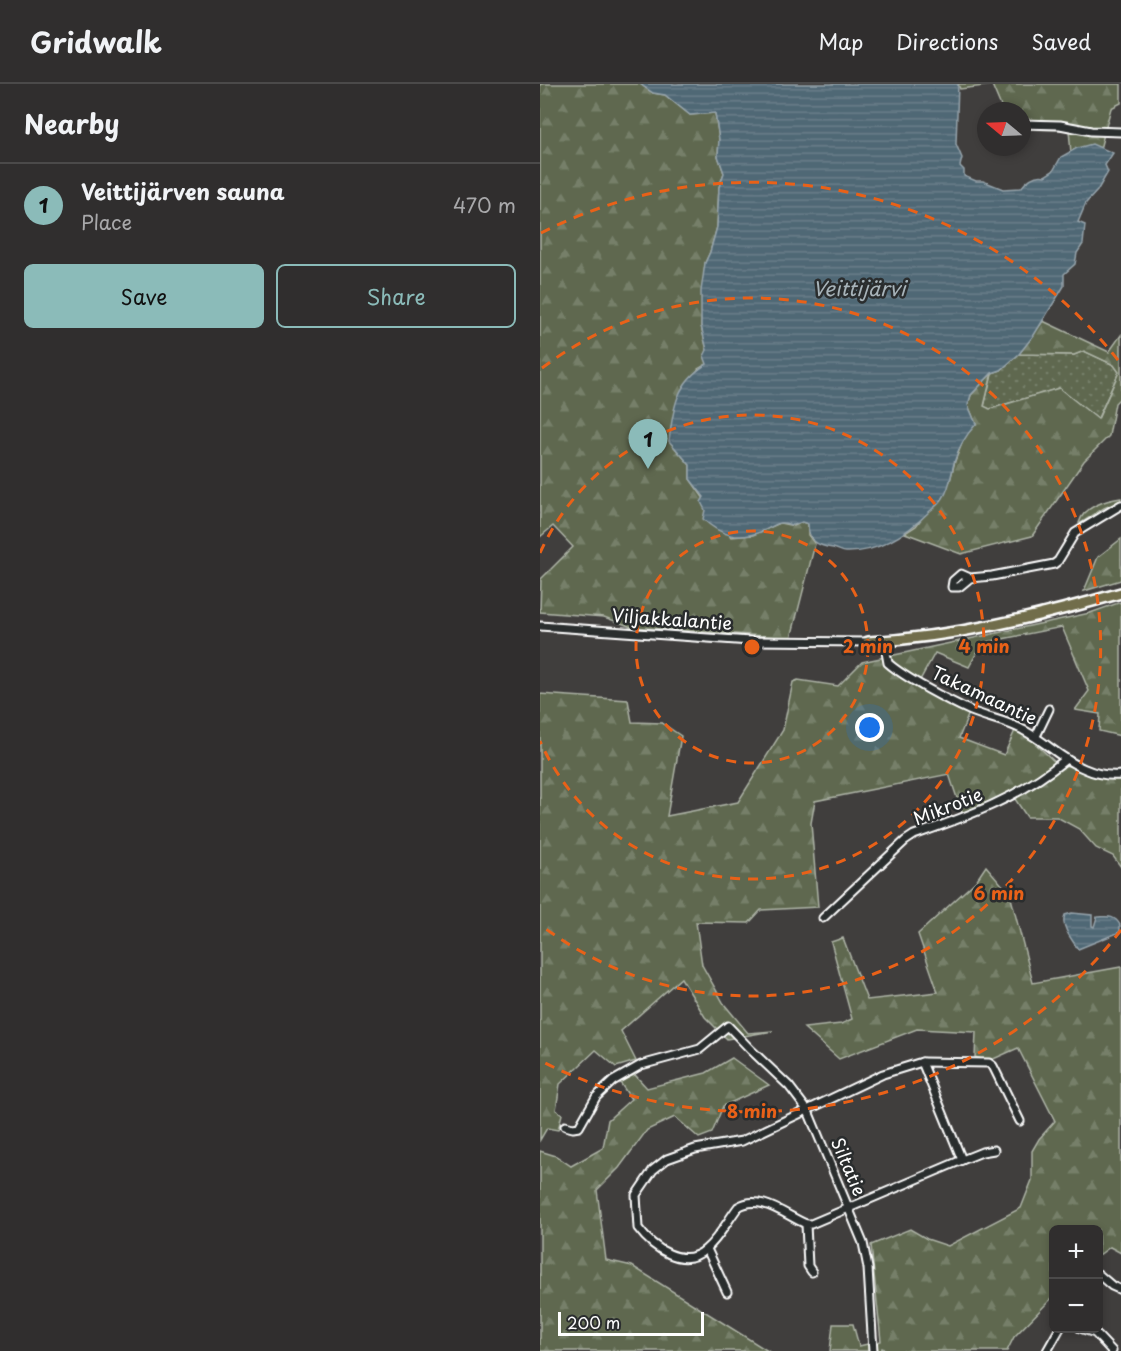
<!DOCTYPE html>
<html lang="en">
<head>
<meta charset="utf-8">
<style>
	:root { --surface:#302e2e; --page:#383636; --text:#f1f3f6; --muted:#a8a8aa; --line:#4b4a4a; --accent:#8bbbb9 }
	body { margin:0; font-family:"Playpen Sans",sans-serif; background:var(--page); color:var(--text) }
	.controls { position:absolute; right:18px; bottom:18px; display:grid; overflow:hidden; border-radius:9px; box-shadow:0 3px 9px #0003 }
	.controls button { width:54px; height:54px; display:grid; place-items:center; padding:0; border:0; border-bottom:2px solid var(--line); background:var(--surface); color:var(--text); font:30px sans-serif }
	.compass { position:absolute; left:437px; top:18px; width:54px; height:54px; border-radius:50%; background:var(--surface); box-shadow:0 3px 9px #0003; rotate:289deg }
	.scale { position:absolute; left:18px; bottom:15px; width:146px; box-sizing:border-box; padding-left:6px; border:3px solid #fff; border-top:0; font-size:16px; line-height:21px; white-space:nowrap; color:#fff; -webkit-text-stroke:4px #2a2d2e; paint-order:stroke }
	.you { position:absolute; left:330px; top:644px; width:21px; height:21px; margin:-15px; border:4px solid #fff; border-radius:50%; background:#1a73e8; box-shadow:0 0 0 9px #1a73e833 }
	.badge { display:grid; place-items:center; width:39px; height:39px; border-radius:50%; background:var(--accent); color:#111; font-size:20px; font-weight:700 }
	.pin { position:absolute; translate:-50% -50px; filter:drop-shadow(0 2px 3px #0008) }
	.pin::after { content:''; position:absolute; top:32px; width:21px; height:18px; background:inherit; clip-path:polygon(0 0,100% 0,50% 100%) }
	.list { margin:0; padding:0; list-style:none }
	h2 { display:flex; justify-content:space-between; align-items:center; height:78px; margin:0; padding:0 24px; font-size:26px }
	h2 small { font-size:20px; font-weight:400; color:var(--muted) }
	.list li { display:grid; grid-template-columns:39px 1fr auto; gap:18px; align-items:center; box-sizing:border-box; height:84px; padding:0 24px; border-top:2px solid var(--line) }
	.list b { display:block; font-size:22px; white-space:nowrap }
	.list p { margin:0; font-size:20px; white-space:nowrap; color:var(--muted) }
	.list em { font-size:20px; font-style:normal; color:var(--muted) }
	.actions { display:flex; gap:12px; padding:18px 24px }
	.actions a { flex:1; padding:14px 0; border:2px solid var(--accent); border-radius:9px; text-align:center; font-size:21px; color:var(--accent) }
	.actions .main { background:var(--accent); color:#111 }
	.map { position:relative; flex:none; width:581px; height:1267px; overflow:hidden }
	header { display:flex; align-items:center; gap:36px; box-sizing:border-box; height:84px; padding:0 30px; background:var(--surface); border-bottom:2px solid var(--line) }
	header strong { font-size:28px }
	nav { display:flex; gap:33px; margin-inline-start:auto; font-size:21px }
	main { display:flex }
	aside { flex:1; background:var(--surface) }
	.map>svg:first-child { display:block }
	.grass { fill:url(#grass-dots); stroke:#aeb4a7; stroke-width:1.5 }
	.forest { fill:url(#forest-firs); stroke:#aeb4a7; stroke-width:1.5 }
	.green { fill:#5e684f; stroke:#aeb4a7; stroke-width:1.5 }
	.water { fill:url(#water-rules); stroke:#96a4ac; stroke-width:1.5 }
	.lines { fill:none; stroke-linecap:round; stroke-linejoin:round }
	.minor-casing { stroke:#fff; stroke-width:11 }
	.major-casing { stroke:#fff; stroke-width:14 }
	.minor { stroke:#2a2d2e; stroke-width:7 }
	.major { stroke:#716d4b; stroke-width:9 }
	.ring { fill:none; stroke:#e96118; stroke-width:3; stroke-dasharray:10 8 }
	.labels { text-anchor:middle; stroke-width:5; stroke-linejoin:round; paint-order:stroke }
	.street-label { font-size:18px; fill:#fff; stroke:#2a2d2e }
	.water-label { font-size:20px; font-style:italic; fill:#a8b4ba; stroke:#2a2d2e }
	.centre { fill:#e96118; stroke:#2a2d2e; stroke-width:3 }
	.ring-label { font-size:18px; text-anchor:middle; font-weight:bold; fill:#e96118; stroke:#2a2d2e; stroke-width:5; stroke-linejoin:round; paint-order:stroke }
</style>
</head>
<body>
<header>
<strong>Gridwalk</strong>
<nav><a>Map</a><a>Directions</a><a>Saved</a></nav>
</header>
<main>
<aside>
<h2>Nearby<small></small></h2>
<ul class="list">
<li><span class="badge">1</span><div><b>Veittijärven sauna</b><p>Place</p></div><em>470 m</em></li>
</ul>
<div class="actions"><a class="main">Save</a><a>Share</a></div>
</aside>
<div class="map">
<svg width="581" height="1267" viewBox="0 0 581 1267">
	<defs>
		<pattern id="grass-dots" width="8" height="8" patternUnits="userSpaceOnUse" patternTransform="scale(1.5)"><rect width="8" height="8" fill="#5e684f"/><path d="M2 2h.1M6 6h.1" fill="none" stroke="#767f69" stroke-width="1.8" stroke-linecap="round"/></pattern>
		<pattern id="forest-firs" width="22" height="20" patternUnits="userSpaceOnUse" patternTransform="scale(1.5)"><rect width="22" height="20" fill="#5e684f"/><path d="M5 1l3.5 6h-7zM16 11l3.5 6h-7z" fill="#767f69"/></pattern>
		<pattern id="water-rules" width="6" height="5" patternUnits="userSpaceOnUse" patternTransform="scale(1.5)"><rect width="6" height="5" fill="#506875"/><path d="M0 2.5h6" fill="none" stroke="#6a7f8a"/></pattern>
	</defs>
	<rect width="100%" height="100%" fill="#403e3d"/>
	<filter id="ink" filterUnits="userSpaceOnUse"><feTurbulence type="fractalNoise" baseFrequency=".0167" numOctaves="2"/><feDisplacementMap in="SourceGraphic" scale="12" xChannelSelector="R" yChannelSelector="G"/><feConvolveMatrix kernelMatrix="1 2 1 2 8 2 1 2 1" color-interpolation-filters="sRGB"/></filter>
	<g filter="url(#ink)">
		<path class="grass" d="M544,267L574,281L579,288L557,336L519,304L450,325L444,323L452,289L461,286L479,270L534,271Z"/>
		<g class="forest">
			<path d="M0,0H100L113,9L125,11L150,31L175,29L179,55L178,72L184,89L179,103L177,143L170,168L165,179L161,242L167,266V280L158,285L129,357L150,381V395L191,453L213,451L240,439L254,442L262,438L268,440V451L275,460L251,554L92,543L64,533L0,528L1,495L33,463L13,442L0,453Z"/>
			<path d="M418,0H581V19L571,24L560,65L537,64L531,69L529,46L482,45V27H463L452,1L420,5Z"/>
			<path d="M503,237L569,268L581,251V313L575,319L569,352L544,377L492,452L421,470L365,449L376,442L410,397L415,377L425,352L436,340L428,321L431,311L452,289L444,322L450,325L519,304L558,335L579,288L574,281L544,267L534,271L479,270Z"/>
			<path d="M581,455V496L544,507L558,473Z"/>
			<path d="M581,518V652L559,647L560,630L535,626L549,607L522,543L442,559L429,583L395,569L379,598L431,624L419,654L464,671L477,642L516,679L581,695V783L573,772L556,764L539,745L517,733H487L471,709L422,729L409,690L275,717L271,739L278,823L221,826L209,839L156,838L162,881L184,920L208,949L233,947L187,955L165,933L141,894L81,947L96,977L76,983L56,966L20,1000L16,1026L22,1030L18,1046L7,1044L0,1056V610L88,616L92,638L122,639L141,652L127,732L198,718L243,646L253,598L258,596L298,602L322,578L550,529Z"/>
			<path d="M446,782L470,810L493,899L581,883V1169L570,1163L559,1171L558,1146H514L513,1213L474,1253L467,1267H349L342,1264L341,1267H290L293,1240H313L319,1262L341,1257L331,1161L370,1145L387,1155L408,1162L481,1124L492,1096V1067L499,1055L515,1037L478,964L449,977L435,973L436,948L377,945L299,975L264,944L301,940L312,935L291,858L303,854L327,916L398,908L378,850L436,797Z"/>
			<path d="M192,974L229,1001L183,1022L172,1049L159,1054L135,1033L107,1046L79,1084L57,1106L66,1176L92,1182L228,1267H0V1067L16,1072L31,1082L63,1064L68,1036L91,1015L79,997L95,991L107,1004L166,989Z"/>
		</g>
		<path class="green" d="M581,414V417L564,424L541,439H539C543,423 566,416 581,414Z"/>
		<g class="water">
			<path d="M100,0H418L416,60L422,74L420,82L424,86V92L436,97H443L463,105L481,104C487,96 495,90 505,92L513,87L521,73L537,64L552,60L573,69L565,81L568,88L557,107L546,119L538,138L545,141L543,160L537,169L535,180L524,190V202L494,251L479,270L461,286L452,289L431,311L428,321L436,340C426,351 418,364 414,379C411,391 410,404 403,414C400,419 395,423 390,427C368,449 339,469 306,468C302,468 298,465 293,464C277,462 268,457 268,440L262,438C249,445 251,438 240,439C235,440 228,445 223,447C199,457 181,452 163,435L165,426L161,418L164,413L150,395V381L129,357C133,325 136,298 167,280L164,272L167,266L161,242V207L165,179L170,168L177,143L179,103L184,89L178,72L179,55L175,29L150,31L125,11L113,9Z"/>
			<path d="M532,829L552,831V842L554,843L557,833C566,833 574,830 580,841V848L538,865C532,856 520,841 525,831Z"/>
		</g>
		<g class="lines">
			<defs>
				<g id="minor">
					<path d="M482,40L520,41L551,47L581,48"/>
					<path d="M430,494L419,503H412L413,497L421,490L430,494L452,492L514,480L518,477L535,449L581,421"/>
					<path d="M0,542L210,557L328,558"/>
					<path d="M344,557L348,579C365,594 409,617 431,627C448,634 467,637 483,646C505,657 522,676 545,685C556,690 569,692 581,691"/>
					<path d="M496,652L509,625"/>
					<path d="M283,834L365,757L374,751C429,732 481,713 526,675"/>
					<path d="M382,978L422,1076L271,1140H266C245,1131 220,1109 198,1123C188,1136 179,1154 166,1165C143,1186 113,1164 98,1144L96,1111L113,1086L127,1075L155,1065L202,1057L343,990Z"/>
					<path d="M382,978L449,979L453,982L480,1037"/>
					<path d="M25,1042L33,1044L39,1043L56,1013L73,997L101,981L160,965L188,942L211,966L249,1002L268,1027L323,1159L328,1184L333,1267"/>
					<path d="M422,1076L442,1068L454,1066"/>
					<path d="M266,1140L268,1182L272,1188"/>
					<path d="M167,1165L187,1208"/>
					<path d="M558,1190L572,1202L581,1206"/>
					<path d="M540,1244L555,1249L572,1267"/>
					<path d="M507,1267L520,1244"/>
				</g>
				<path id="major" d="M328,558C414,553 498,533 581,509"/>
			</defs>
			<use href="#minor" class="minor-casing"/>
			<use href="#major" class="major-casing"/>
			<use href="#minor" class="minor"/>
			<use href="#major" class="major"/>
		</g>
	</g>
	<g class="ring">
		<circle cx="212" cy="563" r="116"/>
		<path d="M0 469A232 232 0 1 1 0 657"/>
		<path d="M2 284A349 349 0 1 1 2 842"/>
		<path d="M581 846A465 465 0 0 1 1 977M1 149A465 465 0 0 1 581 280"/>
	</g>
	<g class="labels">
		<g class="street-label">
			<text transform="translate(132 536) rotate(4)" y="6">Viljakkalantie</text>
			<text transform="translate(444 612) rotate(25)" y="6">Takamaantie</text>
			<text transform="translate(408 723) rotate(-21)" y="6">Mikrotie</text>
			<text transform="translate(308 1083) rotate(67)" y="6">Siltatie</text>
		</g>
		<g class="water-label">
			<text x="319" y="212">Veittijärvi</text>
		</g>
	</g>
	<circle cx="212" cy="563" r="9" class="centre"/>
	<g class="ring-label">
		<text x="328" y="569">2 min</text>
		<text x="444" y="569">4 min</text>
		<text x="459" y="816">6 min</text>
		<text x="212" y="1034">8 min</text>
	</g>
</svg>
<div class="controls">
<button>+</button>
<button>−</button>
</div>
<svg class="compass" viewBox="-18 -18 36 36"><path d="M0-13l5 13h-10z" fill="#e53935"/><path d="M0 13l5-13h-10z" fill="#a8a8aa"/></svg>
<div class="scale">200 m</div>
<div class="you"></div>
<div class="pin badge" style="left:108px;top:385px">1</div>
</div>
</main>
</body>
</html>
